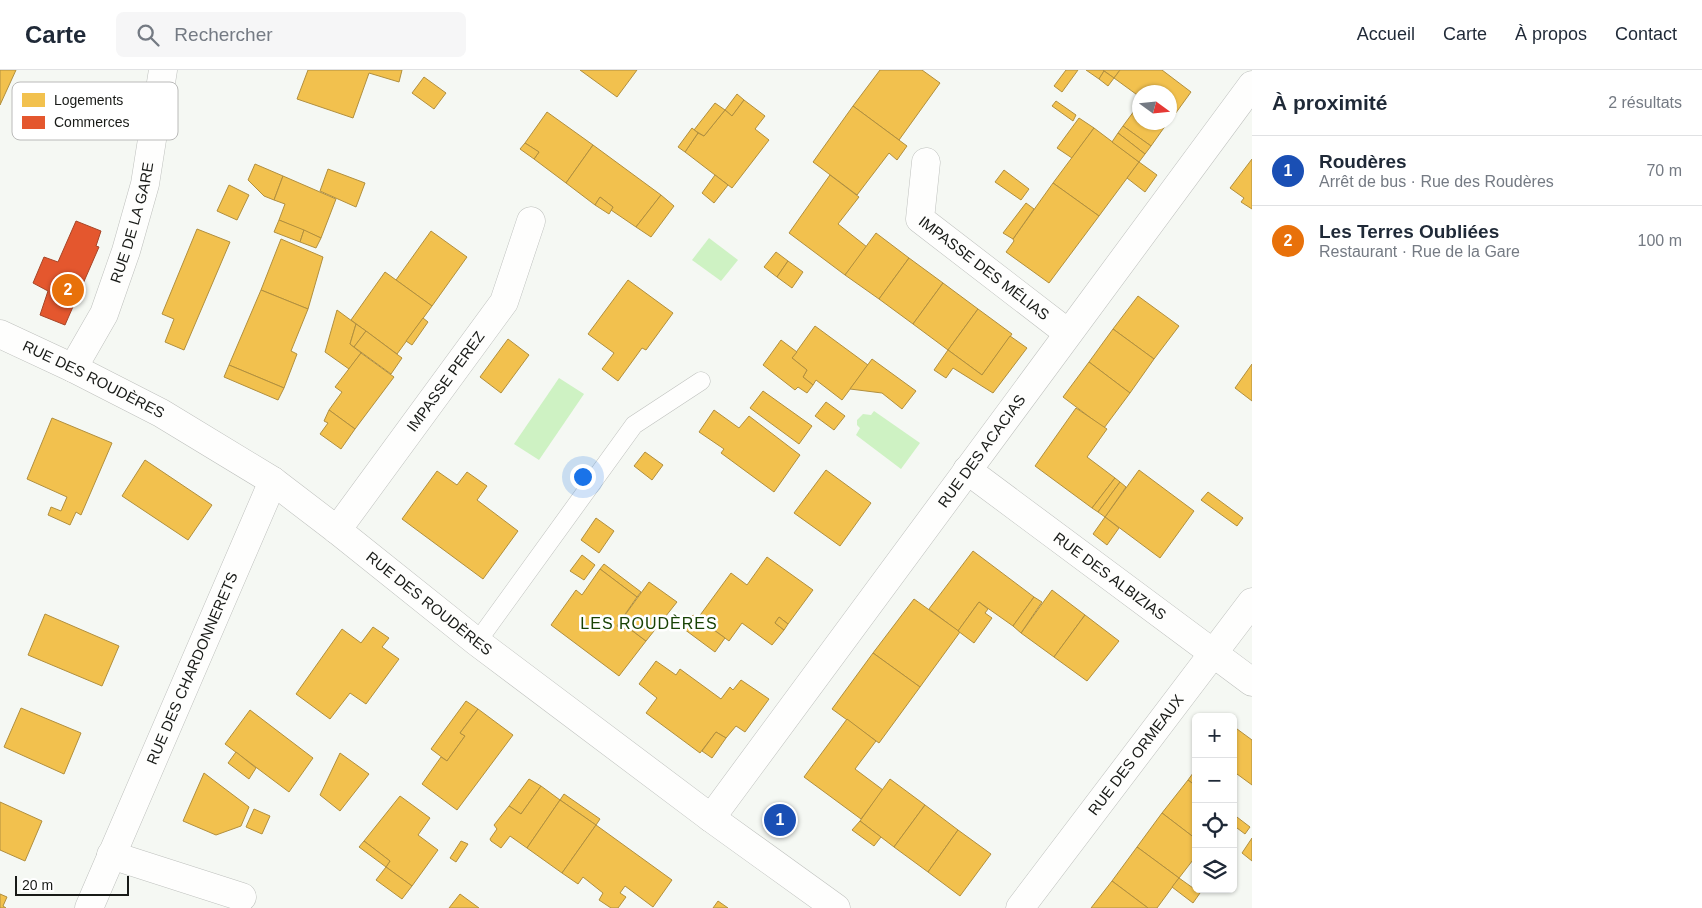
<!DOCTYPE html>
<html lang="fr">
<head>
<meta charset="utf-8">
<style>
	:root { --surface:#fff; --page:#f6f6f7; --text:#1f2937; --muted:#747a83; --line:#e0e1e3; --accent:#1a73e8 }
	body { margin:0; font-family:Arial,sans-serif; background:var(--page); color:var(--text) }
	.controls { position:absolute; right:15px; bottom:15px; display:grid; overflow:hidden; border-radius:8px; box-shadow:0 1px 4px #0004 }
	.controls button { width:45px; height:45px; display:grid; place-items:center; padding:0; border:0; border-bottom:1px solid var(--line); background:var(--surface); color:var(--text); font:25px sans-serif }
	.compass { position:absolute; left:1132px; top:15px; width:45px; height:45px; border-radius:50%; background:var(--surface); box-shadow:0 1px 4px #0004; rotate:105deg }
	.scale { position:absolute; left:15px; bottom:12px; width:114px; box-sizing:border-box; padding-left:5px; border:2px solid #181a17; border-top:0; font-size:14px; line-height:18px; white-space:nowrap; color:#181a17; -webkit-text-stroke:4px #fff; paint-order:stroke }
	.you { position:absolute; left:582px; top:406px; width:18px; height:18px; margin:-12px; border:4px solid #fff; border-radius:50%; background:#1a73e8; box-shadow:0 0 0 8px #1a73e833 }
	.badge { display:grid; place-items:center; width:32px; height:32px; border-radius:50%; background:var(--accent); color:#fff; font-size:16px; font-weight:700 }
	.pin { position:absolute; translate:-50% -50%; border:2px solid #fff; box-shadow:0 1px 5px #0006 }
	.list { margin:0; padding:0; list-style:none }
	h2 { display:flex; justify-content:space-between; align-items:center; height:65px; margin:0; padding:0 20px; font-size:21px }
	h2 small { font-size:16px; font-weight:400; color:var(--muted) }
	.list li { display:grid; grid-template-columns:32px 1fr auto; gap:15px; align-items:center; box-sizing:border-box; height:70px; padding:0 20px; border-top:1px solid var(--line) }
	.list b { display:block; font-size:19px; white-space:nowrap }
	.list p { margin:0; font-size:16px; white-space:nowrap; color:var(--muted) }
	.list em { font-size:16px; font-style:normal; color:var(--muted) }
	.icon { flex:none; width:28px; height:28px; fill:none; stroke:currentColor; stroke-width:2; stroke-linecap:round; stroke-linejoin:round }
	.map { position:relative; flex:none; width:1252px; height:838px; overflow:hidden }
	header { display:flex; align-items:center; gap:30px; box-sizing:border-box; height:70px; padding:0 25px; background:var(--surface); border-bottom:1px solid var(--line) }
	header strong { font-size:24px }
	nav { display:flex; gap:28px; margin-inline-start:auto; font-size:18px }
	.search { width:350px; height:45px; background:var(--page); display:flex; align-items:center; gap:12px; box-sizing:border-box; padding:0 18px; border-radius:8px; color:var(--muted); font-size:19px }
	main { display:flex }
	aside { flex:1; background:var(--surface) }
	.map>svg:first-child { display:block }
	.water { fill:#cef2c3 }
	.homes { fill:#f2c14e; stroke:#b18f3e }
	.shops { fill:#e4572e; stroke:#a74527 }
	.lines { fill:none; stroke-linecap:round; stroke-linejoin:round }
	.service-casing { stroke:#bec0bd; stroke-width:19 }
	.minor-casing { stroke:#bec0bd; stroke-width:29 }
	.service { stroke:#fefefd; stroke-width:18 }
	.minor { stroke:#fefefd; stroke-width:28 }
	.labels { text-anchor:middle; stroke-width:5; stroke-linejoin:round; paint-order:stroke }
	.street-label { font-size:15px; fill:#181a17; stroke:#fff }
	.neighbourhood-label { font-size:16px; letter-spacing:1px; fill:#184204; stroke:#fff }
	.key { fill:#fff; stroke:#babab9; stroke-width:1 }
	.key-label { font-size:14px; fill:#181a17 }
</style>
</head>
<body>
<header>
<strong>Carte</strong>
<div class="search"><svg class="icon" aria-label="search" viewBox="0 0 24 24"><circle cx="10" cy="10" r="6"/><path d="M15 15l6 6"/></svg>Rechercher</div>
<nav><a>Accueil</a><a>Carte</a><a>À propos</a><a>Contact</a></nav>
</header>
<main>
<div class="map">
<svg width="1252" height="838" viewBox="0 0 1252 838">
	<rect width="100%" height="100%" fill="#f5f8f3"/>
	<g class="water">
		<path d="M709,168L738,190L721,211L692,190Z"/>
		<path d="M559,308L584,324L539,390L514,374Z"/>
		<path d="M874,341L920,373L901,399L856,365L860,358L857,355V350L863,344L871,345Z"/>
	</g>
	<g class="homes">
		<path d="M0,0H16L0,35Z"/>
		<path d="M308,0H402L399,12L369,3L353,48L297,29Z"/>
		<path d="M580,0H637L617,27Z"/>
		<path d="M880,0H922L940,13L899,70L853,36Z"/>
		<path d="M1066,0H1078L1062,22L1054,16Z"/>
		<path d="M1086,0H1103L1104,1L1099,9Z"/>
		<path d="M1103,0H1120L1114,8Z"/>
		<path d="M1120,0H1162L1191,22L1170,51V22H1140V27L1114,8Z"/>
		<path d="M1104,1L1114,8L1108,16L1099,9Z"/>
		<path d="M424,7L446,23L434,39L412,23Z"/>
		<path d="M737,24L744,30L732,46L725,40Z"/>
		<path d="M744,30L765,46L755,59L769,70L732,118L685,82L698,63L704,66L725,40L732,46Z"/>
		<path d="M1056,31L1076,45L1073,51L1052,36Z"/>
		<path d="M715,33L725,40L704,66L694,60Z"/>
		<path d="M1140,33V52H1168L1151,76L1123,56Z"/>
		<path d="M853,36L907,76L897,90L889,83L857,125L813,92Z"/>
		<path d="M547,42L593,75L566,113L534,89L539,82L525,73Z"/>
		<path d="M1079,48L1094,58L1072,88L1057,78Z"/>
		<path d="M1123,56L1151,76L1145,84L1118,63Z"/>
		<path d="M692,58L698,63L685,82L678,77Z"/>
		<path d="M1094,58L1139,92L1099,146L1053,113Z"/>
		<path d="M1118,63L1145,84L1139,92L1112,72Z"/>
		<path d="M525,73L539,82L534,89L520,79Z"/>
		<path d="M593,75L661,125L636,157L611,140L613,137L600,127L595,135L566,113Z"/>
		<path d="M1252,89V139L1241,132L1244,128L1230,118Z"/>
		<path d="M1139,92L1157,105L1145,122L1127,108Z"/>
		<path d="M255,94L283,106L274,130L264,126L248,110Z"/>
		<path d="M328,99L365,113L356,137L320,121Z"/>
		<path d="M1004,100L1029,119L1021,130L995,112Z"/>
		<path d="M715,105L728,115L714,133L702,123Z"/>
		<path d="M830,105L859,127L838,154L867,177L845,205L789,163Z"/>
		<path d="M283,106L336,129L321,168L279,150L285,134L274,130Z"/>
		<path d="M1053,113L1099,146L1049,213L1006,182L1014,171L1013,169Z"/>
		<path d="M229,115L249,125L237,150L217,141Z"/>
		<path d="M661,125L674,136L651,167L636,157Z"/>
		<path d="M600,127L613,137L609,144L595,135Z"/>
		<path d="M1026,133L1034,139L1013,169L1003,163Z"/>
		<path d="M279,150L304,160L300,172L274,162Z"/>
		<path d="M197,159L230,172L184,280L165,272L174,249L162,244Z"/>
		<path d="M304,160L321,168L316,178L300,172Z"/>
		<path d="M431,161L467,187L432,236L396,210Z"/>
		<path d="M876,163L909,188L879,229L845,205Z"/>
		<path d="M281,169L323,187L308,239L261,220Z"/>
		<path d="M776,182L788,191L777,207L764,197Z"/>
		<path d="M909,188L943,213L913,254L879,229Z"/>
		<path d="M788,191L803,202L792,218L777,207Z"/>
		<path d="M385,202L432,236L397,284L351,250Z"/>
		<path d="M628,210L673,243L646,280L642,278L618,311L602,299L614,283L588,264Z"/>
		<path d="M943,213L978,239L948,280L913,254Z"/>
		<path d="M261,220L308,239L291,281L297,284L284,318L229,295Z"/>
		<path d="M1138,226L1179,256L1154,289L1113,259Z"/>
		<path d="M978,239L1012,264L982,305L948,280Z"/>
		<path d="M337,240L356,254L350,274L361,283L349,299L325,282Z"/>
		<path d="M423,248L428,252L412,275L406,271Z"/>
		<path d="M356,254L366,261L354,277L350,274Z"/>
		<path d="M815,256L868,295L842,330L816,310L813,315L803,307L807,300L792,288Z"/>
		<path d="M1113,259L1154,289L1130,323L1089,292Z"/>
		<path d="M366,261L402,288L391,304L354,277Z"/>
		<path d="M1010,266L1027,278L993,323L953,298L946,308L934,300L948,280L982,305Z"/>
		<path d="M508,269L529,285L501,323L480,307Z"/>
		<path d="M781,270L797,282L792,288L807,300L803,307L813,315L807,323L798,317L795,320L763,295Z"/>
		<path d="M361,283L394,307L355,359L329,340L342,322L335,317Z"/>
		<path d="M872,289L916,321L902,339L882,323L850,319Z"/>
		<path d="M1089,292L1130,323L1104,358L1063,327Z"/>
		<path d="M1252,294V331L1235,318Z"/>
		<path d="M229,295L284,318L278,330L224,307Z"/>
		<path d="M763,321L812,356L799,374L750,338Z"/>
		<path d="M826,332L845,346L834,360L815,346Z"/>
		<path d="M1076,338L1107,359L1087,387L1115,408L1092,438L1035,396Z"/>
		<path d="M329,340L355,359L341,379L320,364L328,353L324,351Z"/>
		<path d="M714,340L739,358L749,346L800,385L774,422L721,383L724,379L699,362Z"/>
		<path d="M52,348L112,373L81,445L76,442L70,455L48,445L51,437L61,441L67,427L27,409Z"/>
		<path d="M645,382L663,395L652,410L634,396Z"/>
		<path d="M145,390L212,435L188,470L122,426Z"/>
		<path d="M826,400L871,433L840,476L794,443Z"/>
		<path d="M1139,400L1194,441L1160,488L1105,447Z"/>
		<path d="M437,401L457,415L467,402L484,414L487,416L477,430L518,461L483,509L402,449Z"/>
		<path d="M1115,408L1120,412L1098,442L1092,438Z"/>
		<path d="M1120,412L1126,417L1105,447L1098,442Z"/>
		<path d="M1208,422L1243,448L1237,456L1201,430Z"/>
		<path d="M1105,447L1119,458L1107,475L1093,464Z"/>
		<path d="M596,448L614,461L599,483L581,470Z"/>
		<path d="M973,481L1034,527L1013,556L979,532L958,561L929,539Z"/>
		<path d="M582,485L595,495L584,510L570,501Z"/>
		<path d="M767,487L813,520L788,554L779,547L775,553L784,560L772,575L742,553L729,571L698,548L731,503L747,515Z"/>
		<path d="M604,494L641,522L637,527L600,499Z"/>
		<path d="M600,499L637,527L617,556L623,560L626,556L646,571L619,606L551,555L576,520L582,525Z"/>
		<path d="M649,512L677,532L646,571L626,556L623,560L617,556Z"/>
		<path d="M1052,520L1085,545L1054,587L1021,563Z"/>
		<path d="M1034,527L1042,532L1021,563L1013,556Z"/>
		<path d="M914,529L960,562L920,617L873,583Z"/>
		<path d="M979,532L988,539L985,543L992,548L974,573L958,561Z"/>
		<path d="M45,544L119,576L102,616L28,585Z"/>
		<path d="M693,545L725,568L715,582L684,559Z"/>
		<path d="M1085,545L1119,571L1087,611L1054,587Z"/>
		<path d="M779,547L788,554L784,560L775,553Z"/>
		<path d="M373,557L389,568L382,577L399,589L366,634L350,623L330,649L296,624L342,559L361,573Z"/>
		<path d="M873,583L920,617L879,673L832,639Z"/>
		<path d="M656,591L676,605L680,599L721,629L730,617L733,620L741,610L769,629L745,662L736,656L726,668L716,662L700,683L646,643L657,628L639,614Z"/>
		<path d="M466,631L478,639L460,663L465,666L447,691L431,679Z"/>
		<path d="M21,638L81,663L64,704L4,677Z"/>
		<path d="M478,639L513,665L457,740L422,714L441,687L447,691L465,666L460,663Z"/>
		<path d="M250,640L313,688L289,722L225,674Z"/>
		<path d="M847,649L876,671L855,699L883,720L861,749L804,707Z"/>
		<path d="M1233,656L1252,670V715L1237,704L1233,709Z"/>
		<path d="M716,662L726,668L712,688L702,681Z"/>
		<path d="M236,682L256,698L249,709L228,693Z"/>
		<path d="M340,683L369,704L340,741L320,725Z"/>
		<path d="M1196,699V716L1188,710Z"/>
		<path d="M204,703L249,737L241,756L216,765L183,751Z"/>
		<path d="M529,709L541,716L521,744L509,736Z"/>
		<path d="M890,709L925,735L894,777L860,751Z"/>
		<path d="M1188,710L1196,716V769L1162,743Z"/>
		<path d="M541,716L560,730L527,778L510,766L501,778L491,771L490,769L497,759L494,755L509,736L521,744Z"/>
		<path d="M564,724L600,749L596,755L560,730Z"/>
		<path d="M400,726L430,748L418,765L438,780L412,816L386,797L390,791L364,771Z"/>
		<path d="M560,730L596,755L562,803L527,778Z"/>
		<path d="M0,732L42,751L25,791L0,780Z"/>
		<path d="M925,735L958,760L928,802L894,777Z"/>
		<path d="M254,739L270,746L262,764L246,757Z"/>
		<path d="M1162,743L1196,769V786L1179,808L1137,777Z"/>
		<path d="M1233,744L1250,757L1245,764L1233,755Z"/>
		<path d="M860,751L881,767L874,776L852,760Z"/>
		<path d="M596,755L672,810L653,837L625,816L620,823L626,827L618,838H611L599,830L603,823L583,807L578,814L562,803Z"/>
		<path d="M958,760L991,784L960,826L928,802Z"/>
		<path d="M1252,768V791L1242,783Z"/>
		<path d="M364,771L390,791L386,797L359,777Z"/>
		<path d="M461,771L468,774L456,792L450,788Z"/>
		<path d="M1137,777L1179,808L1157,838H1148L1112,811Z"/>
		<path d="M386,797L412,816L402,829L376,810Z"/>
		<path d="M1179,808L1200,823L1193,833L1172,817Z"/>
		<path d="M1112,811L1148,838H1091Z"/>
		<path d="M0,824L7,827L3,836L6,838H0Z"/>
		<path d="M460,824L479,838H449Z"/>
		<path d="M718,831L728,838H713Z"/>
	</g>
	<path class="shops" d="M76,151L101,161L96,176L99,177L65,255L40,245L48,221L33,213L44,187L58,192Z"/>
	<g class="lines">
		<defs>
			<path id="service" d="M477,572L634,355L701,311"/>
			<g id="minor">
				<path id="s1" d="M926,92L920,149L1068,263"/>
				<path id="s2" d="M0,264L73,298L161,343L273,411L337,460L477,572L711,748L836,838"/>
				<path id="s3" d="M73,298L104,244L126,181L145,114L163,0"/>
				<path id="s4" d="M967,400L1252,612"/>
				<path id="s5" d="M337,460L504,232L531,151"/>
				<path id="s6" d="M711,748L1252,15"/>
				<path d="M111,785L242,827"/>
				<path id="s7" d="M89,838L273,411"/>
				<path id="s8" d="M1020,838L1252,532"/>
			</g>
		</defs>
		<use href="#service" class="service-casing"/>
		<use href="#minor" class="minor-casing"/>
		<use href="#service" class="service"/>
		<use href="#minor" class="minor"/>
	</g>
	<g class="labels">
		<g class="street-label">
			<text dy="5" stroke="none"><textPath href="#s3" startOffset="158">RUE DE LA GARE</textPath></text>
			<text dy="5" stroke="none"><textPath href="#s1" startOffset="138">IMPASSE DES MÉLIAS</textPath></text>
			<text dy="5" stroke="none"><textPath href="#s2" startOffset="104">RUE DES ROUDÈRES</textPath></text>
			<text dy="5" stroke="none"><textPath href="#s5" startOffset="184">IMPASSE PEREZ</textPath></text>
			<text dy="5" stroke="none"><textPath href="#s6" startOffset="456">RUE DES ACACIAS</textPath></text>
			<text dy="5" stroke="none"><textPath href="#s4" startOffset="178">RUE DES ALBIZIAS</textPath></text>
			<text dy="5" stroke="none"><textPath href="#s2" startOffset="509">RUE DES ROUDÈRES</textPath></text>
			<text dy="5" stroke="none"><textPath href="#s7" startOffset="261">RUE DES CHARDONNERETS</textPath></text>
			<text dy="5" stroke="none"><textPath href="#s8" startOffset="192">RUE DES ORMEAUX</textPath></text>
		</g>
		<g class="neighbourhood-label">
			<text x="649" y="559">LES ROUDÈRES</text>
		</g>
	</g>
	<rect x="12" y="12" width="166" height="58" rx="8" class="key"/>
	<rect x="22" y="23" width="23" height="14" fill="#f2c14e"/>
	<rect x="22" y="46" width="23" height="13" fill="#e4572e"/>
	<g class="key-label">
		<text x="54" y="35">Logements</text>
		<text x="54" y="57">Commerces</text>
	</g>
</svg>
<div class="controls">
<button>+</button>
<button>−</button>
<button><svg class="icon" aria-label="locate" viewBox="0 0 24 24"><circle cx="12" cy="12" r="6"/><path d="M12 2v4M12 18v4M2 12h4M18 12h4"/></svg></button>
<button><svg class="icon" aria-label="layers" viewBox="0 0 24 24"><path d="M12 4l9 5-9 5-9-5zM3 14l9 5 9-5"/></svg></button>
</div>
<svg class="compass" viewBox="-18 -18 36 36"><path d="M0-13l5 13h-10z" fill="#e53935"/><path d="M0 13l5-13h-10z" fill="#747a83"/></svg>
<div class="scale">20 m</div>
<div class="you"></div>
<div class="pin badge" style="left:780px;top:750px;background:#1a4fb4">1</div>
<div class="pin badge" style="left:68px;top:220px;background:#e8710a">2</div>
</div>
<aside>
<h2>À proximité<small>2 résultats</small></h2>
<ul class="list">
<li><span class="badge" style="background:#1a4fb4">1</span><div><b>Roudères</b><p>Arrêt de bus · Rue des Roudères</p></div><em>70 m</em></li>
<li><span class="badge" style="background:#e8710a">2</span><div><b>Les Terres Oubliées</b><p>Restaurant · Rue de la Gare</p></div><em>100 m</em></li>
</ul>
</aside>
</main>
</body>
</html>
